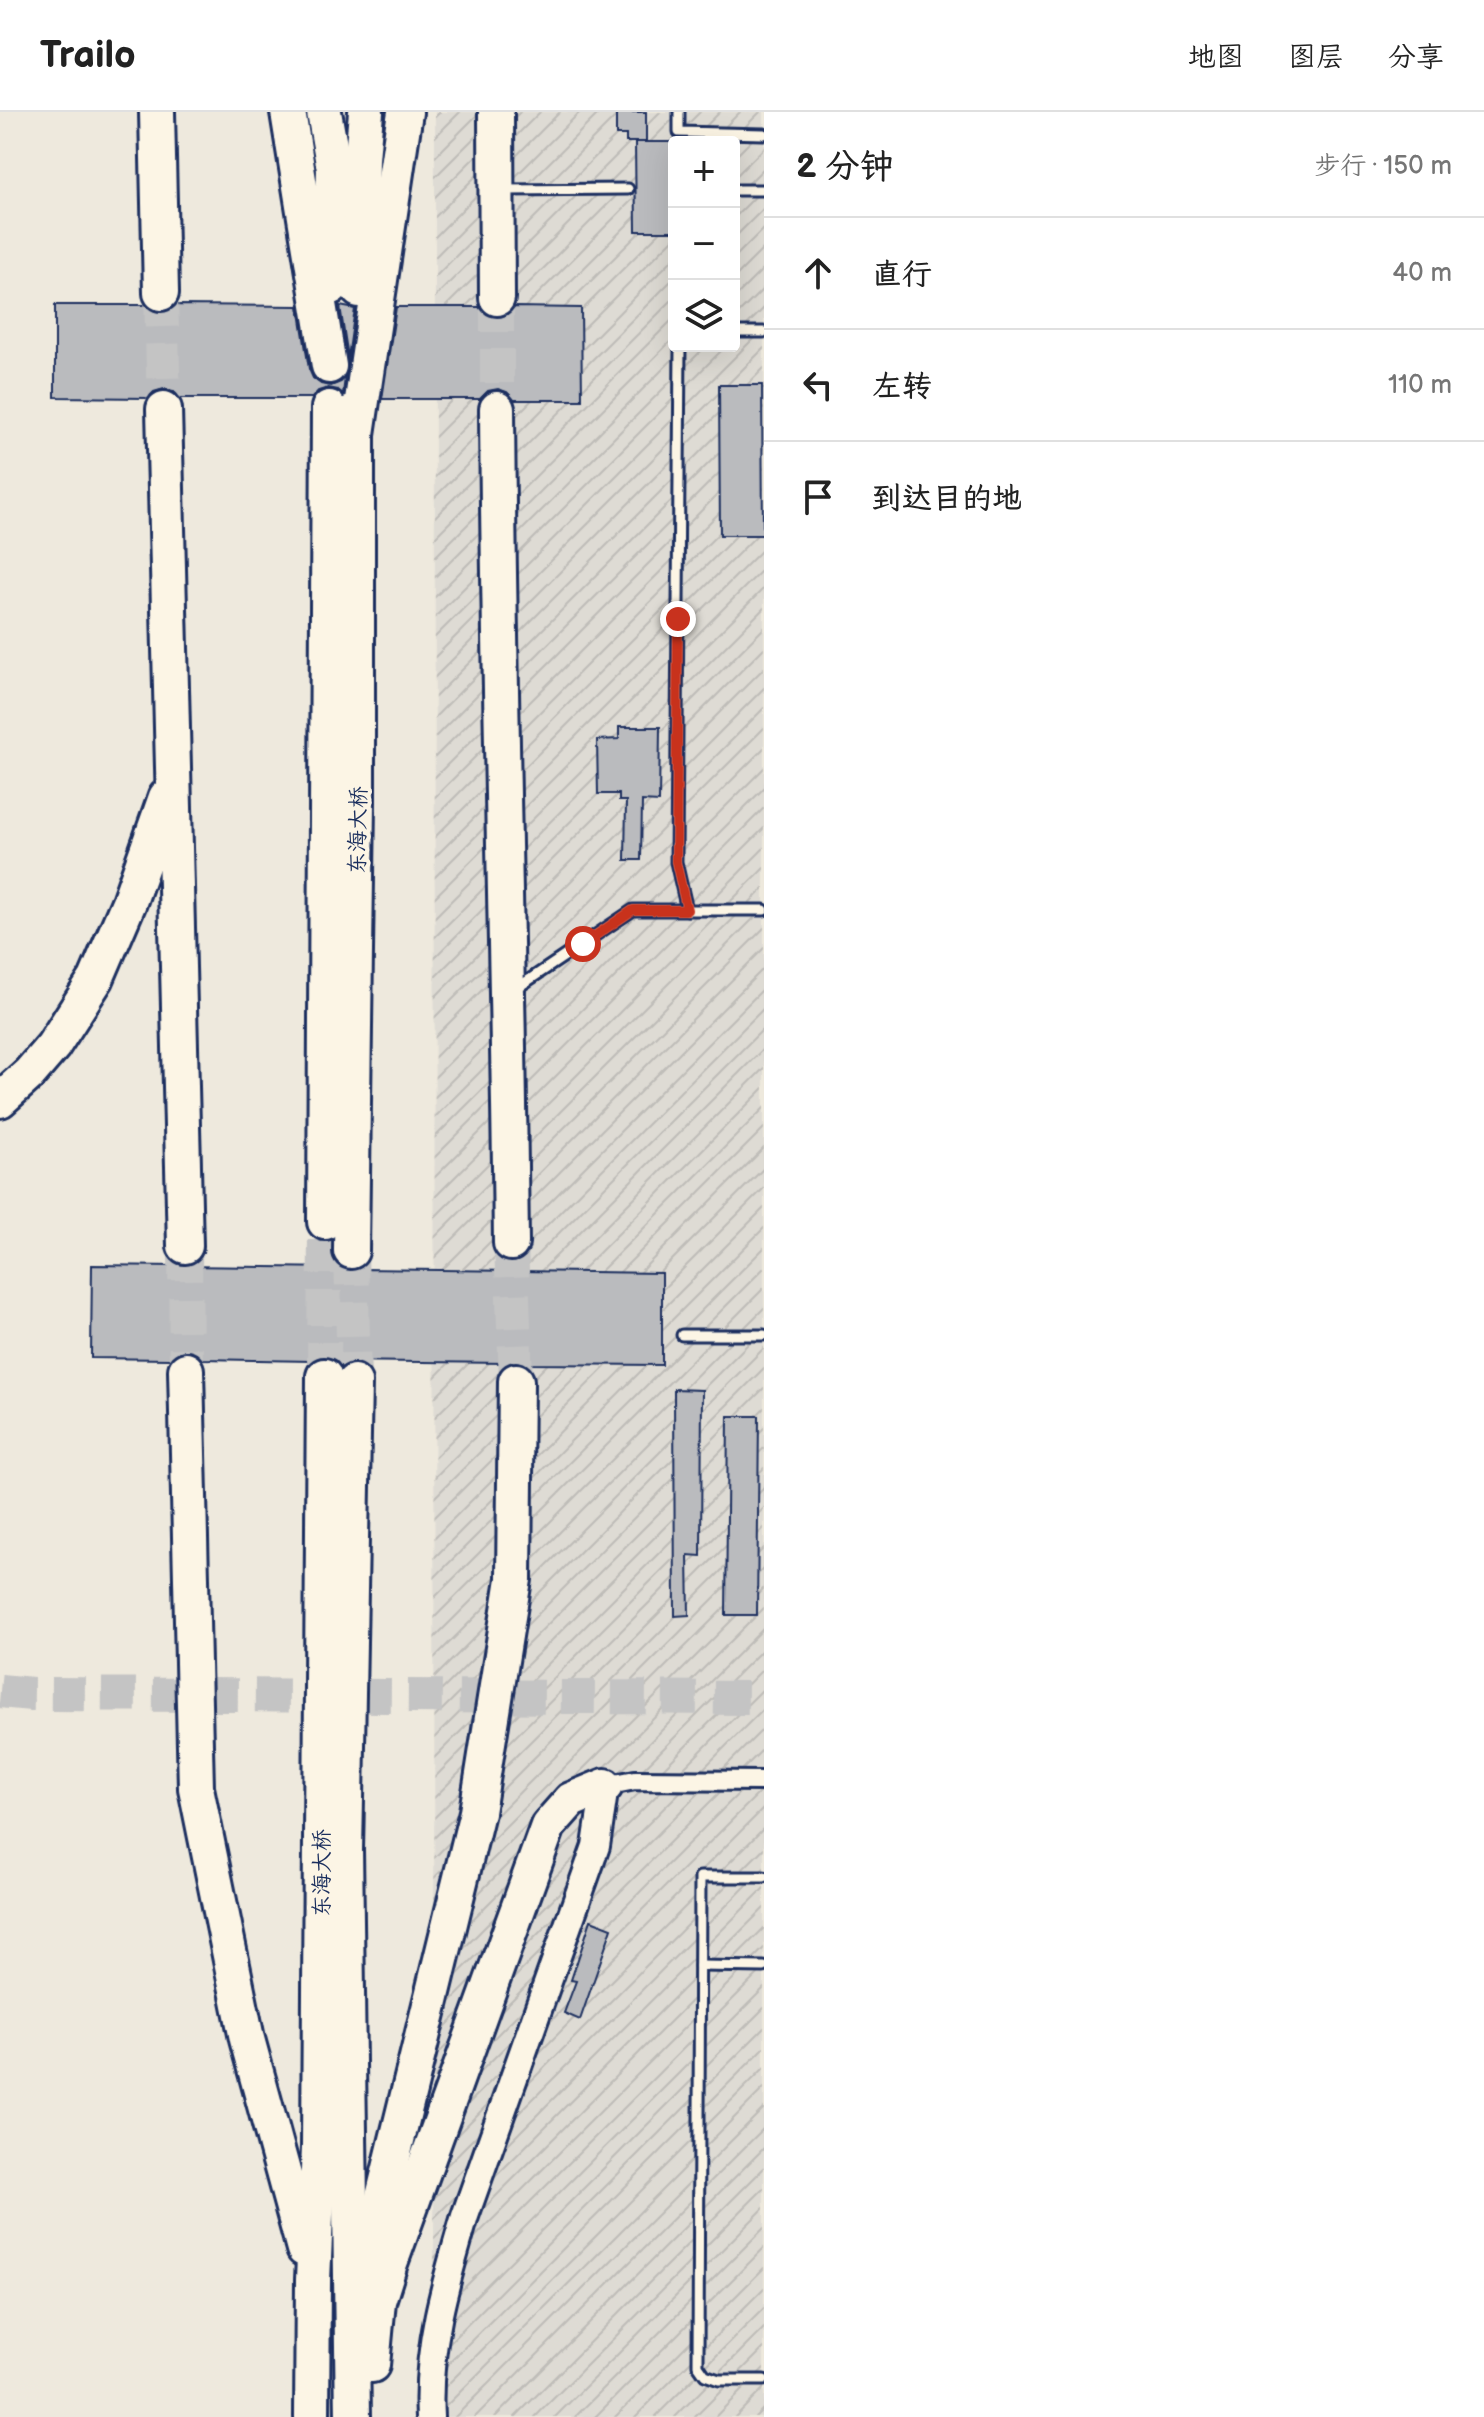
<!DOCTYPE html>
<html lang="zh">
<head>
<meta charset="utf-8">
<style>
	:root { --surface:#fff; --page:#f2f2f2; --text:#222; --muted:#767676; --line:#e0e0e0 }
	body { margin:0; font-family:"Balsamiq Sans","LXGW WenKai TC",sans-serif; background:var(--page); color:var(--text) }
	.controls { position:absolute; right:24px; top:24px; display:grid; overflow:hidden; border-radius:8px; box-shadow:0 8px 32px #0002 }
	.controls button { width:72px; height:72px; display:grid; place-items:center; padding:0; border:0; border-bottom:2px solid var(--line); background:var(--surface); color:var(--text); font:40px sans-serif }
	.stop { position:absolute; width:24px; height:24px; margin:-18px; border:6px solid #c8321e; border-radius:50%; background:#fff }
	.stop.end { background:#c8321e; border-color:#fff; box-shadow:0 2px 8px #0008 }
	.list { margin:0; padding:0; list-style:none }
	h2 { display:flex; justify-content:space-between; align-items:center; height:104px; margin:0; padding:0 32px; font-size:34px }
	h2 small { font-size:26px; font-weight:400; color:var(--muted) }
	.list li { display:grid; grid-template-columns:52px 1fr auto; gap:24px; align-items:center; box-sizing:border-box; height:112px; padding:0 32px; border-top:2px solid var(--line) }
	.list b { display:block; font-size:30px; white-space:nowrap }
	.list em { font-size:26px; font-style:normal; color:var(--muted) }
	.icon { flex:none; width:44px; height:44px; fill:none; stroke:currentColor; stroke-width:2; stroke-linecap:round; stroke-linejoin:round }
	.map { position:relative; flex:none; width:764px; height:2305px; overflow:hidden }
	header { display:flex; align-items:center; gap:48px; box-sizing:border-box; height:112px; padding:0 40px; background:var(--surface); border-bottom:2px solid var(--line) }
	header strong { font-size:38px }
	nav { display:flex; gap:44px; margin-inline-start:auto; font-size:28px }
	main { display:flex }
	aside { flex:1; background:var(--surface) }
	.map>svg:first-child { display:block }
	.industrial { fill:url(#industrial-furrows); fill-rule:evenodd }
	.building { fill:#babbbe; stroke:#1b2f5e; stroke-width:2 }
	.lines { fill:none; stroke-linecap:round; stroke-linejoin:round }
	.highway-tunnel { stroke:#c4c4c4; stroke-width:34; stroke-dasharray:34 17; stroke-linecap:butt }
	.lane-casing { stroke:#1b2f5e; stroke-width:15 }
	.street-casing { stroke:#1b2f5e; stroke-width:24 }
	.secondary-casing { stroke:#1b2f5e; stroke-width:32 }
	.highway-casing { stroke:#1b2f5e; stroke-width:40 }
	.lane { stroke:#fcf5e5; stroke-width:9 }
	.street { stroke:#fcf5e5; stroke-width:18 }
	.secondary { stroke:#fcf5e5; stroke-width:26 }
	.highway { stroke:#fcf5e5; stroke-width:34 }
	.route { stroke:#c8321e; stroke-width:10 }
	.labels { text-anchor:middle; stroke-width:8; stroke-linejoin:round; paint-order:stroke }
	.street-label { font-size:22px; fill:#1b2f5e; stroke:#fcf5e5 }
</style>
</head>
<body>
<header>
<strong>Trailo</strong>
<nav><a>地图</a><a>图层</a><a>分享</a></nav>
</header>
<main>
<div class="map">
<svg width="764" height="2305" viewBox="0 0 764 2305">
	<defs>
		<pattern id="industrial-furrows" width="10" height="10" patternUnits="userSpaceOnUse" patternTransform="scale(2)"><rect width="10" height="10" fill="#dedbd4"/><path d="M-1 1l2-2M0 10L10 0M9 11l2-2" fill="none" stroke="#bebcb8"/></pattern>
	</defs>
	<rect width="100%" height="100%" fill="#eee9dd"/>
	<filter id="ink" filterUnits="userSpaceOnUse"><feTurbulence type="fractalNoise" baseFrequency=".0125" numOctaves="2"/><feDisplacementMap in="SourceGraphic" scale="16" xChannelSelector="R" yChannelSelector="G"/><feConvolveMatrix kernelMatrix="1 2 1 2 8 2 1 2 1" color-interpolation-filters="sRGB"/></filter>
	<g filter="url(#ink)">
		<path class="industrial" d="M435,0H764V2305H434ZM674,30H734V234H674Z"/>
		<g class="building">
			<path d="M616,0H646V30H626V23H616Z"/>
			<path d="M635,30H674V119H636Z"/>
			<path d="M55,193H146L152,199L161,201L171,198L176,193L299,194L309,257L313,266L321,272L331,274L341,270L345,265L343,282L338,278L328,276L318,279L312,286H180L173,279L164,277L154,280L148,286L55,285Z"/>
			<path d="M340,194L355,197L348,246Z"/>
			<path d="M396,195H479L486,203L496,206L506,204L515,195L581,196L582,288H514L507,280L498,277L488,279L480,287H382Z"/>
			<path d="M719,273H762L763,423H720Z"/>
			<path d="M619,615H660L659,690L642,689L641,748H625L626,689H619V682H598L597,628L619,627Z"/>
			<path d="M92,1153L341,1156L350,1159L360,1157L662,1161V1253L526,1252L517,1249L507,1251L336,1249L325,1244L312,1249L203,1247L196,1241L186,1238L176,1241L170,1247L91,1246Z"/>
			<path d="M674,1277L702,1278L701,1444L688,1443L689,1503L675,1504Z"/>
			<path d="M728,1304H759L757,1503H726Z"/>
			<path d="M591,1808L612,1816L580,1908L564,1901L576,1869L571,1868Z"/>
		</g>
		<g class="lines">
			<g class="highway-tunnel">
				<path d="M161,181L164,297"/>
				<path d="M497,186V297"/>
				<path d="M511,1131L516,1269"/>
				<path d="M185,1134L186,1258"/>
				<path d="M351,1139L354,1270"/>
				<path d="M324,1264L325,1110"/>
				<path d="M0,1579L32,1582L764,1586"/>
			</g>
			<defs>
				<g id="lane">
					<path d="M679,0V20L764,22"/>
					<path d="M504,78L628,77"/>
					<path d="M734,78H764"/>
					<path d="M734,220H764"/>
					<path d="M680,234L676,750L687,798"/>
					<path d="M514,878L633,798H764"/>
					<path d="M682,1223H764"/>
					<path d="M764,1765H700L698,2253L705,2263L719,2268H764"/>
					<path d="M700,1854L764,1855"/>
				</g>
				<path id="street" d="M605,1674L635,1668L764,1669"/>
				<path id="secondary" d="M430,2305C426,2236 446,2169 465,2104L596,1734L605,1674"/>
				<g id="highway">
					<path d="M157,0L161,181"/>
					<path d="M288,0L329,254"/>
					<path d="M324,0L334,57L331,175"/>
					<path d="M496,0L497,186"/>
					<path d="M359,178L362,47L366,0"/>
					<path d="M164,297L185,1134"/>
					<path d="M497,297C499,575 508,853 511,1131"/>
					<path d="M357,322L405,0"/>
					<path d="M0,988L29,962L53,934L96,867L129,790L166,685"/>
					<path d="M325,1110L329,296"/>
					<path d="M351,1139L357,690V297"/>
					<path d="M186,1258L196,1676L247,1927L304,2137"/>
					<path d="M365,2159L477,1700L514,1467L516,1269"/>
					<path d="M372,2253L378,2189L390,2151L548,1714L571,1688L605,1674"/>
					<path d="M312,2305L313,2168L319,2036L324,1264"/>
					<path d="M353,2305L345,1738L354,1270"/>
				</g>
			</defs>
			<use href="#lane" class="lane-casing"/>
			<use href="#street" class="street-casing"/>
			<use href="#secondary" class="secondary-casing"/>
			<use href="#highway" class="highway-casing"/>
			<use href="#lane" class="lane"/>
			<use href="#street" class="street"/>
			<use href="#secondary" class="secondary"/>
			<use href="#highway" class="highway"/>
		</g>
	</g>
	<g class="lines" filter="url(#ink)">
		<path class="route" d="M583,832L633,798H687L676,750L678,507"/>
	</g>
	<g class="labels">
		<g class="street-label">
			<text transform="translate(357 718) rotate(-89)" y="8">东海大桥</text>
			<text transform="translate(321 1761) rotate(-90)" y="8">东海大桥</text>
		</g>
	</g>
</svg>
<div class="controls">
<button>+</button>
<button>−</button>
<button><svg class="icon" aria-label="layers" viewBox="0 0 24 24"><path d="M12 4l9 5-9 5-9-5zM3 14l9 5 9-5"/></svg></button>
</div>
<div class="stop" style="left:583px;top:832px"></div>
<div class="stop end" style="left:678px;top:507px"></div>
</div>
<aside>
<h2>2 分钟<small>步行 · 150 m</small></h2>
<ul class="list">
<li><svg class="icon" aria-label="ahead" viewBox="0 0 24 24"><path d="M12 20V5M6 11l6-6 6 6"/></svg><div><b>直行</b></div><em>40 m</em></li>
<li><svg class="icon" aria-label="left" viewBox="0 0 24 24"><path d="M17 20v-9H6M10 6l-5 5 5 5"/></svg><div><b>左转</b></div><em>110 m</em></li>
<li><svg class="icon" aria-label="arrive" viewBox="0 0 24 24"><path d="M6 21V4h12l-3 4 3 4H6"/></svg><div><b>到达目的地</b></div></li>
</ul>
</aside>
</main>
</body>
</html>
